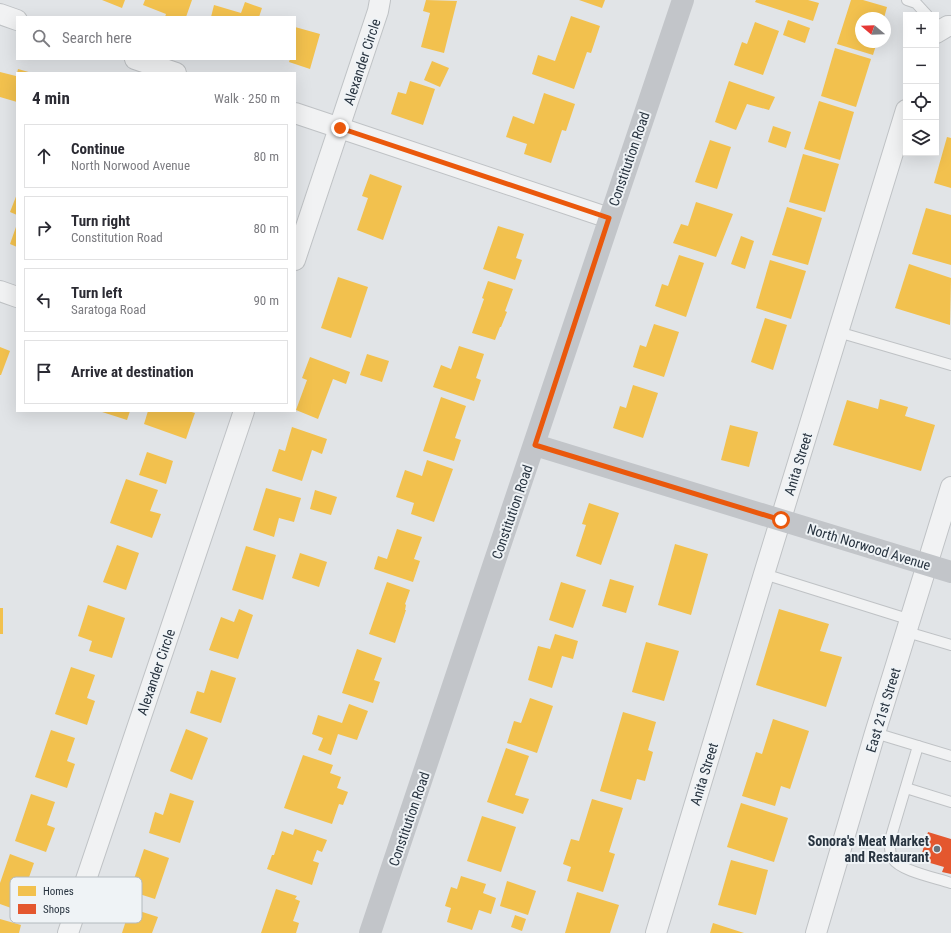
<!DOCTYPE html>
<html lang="en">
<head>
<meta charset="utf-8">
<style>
	:root { --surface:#fff; --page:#f2f2f3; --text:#2b2b33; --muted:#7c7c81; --line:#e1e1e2 }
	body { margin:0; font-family:"Roboto Condensed",sans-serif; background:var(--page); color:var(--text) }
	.controls { position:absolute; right:12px; top:12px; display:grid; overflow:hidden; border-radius:0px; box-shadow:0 4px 16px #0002 }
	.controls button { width:36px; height:36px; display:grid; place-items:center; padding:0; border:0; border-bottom:1px solid var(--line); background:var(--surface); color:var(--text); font:20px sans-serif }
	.compass { position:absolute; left:855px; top:12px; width:36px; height:36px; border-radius:50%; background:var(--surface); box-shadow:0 4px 16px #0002; rotate:289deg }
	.stop { position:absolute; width:12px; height:12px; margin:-9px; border:3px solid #ea580c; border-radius:50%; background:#fff }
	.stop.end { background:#ea580c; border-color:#fff; box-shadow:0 1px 4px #0008 }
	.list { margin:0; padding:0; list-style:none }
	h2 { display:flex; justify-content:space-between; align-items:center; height:52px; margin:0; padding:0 16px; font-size:17px }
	h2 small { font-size:13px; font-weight:400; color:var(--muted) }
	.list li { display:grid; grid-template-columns:26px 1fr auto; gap:12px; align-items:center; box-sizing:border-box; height:64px; margin:0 8px 8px; padding:0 8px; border:1px solid var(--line); border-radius:0px }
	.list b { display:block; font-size:15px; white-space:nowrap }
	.list p { margin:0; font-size:13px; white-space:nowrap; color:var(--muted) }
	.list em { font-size:13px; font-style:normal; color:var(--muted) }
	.icon { flex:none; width:22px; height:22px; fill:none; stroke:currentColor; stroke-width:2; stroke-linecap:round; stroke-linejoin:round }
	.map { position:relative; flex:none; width:951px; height:933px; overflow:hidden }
	.search { position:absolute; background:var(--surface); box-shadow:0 4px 16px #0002; left:16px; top:16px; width:280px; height:44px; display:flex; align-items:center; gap:10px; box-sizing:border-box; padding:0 14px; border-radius:0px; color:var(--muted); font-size:15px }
	.panel { position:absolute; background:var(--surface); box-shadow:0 4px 16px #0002; left:16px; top:72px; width:280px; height:340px; border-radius:0px }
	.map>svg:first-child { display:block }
	.homes { fill:#f2c14e }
	.shops { fill:#e4572e }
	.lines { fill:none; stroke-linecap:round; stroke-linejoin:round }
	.lane-casing { stroke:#bfc2c5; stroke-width:12 }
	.street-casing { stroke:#bfc2c5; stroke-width:22 }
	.lane { stroke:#f1f2f3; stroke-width:10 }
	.street { stroke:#f1f2f3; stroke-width:20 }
	.secondary { stroke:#c2c5c9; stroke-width:22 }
	.route { stroke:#ea580c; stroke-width:5 }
	.poi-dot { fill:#69727a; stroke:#eff3f6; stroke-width:1.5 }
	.labels { text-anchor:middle; stroke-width:4; stroke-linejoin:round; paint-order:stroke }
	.street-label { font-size:14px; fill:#283440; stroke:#eff3f6 }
	.poi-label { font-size:14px; font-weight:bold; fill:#283440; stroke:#eff3f6; text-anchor:end }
	.key { fill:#eff3f6; stroke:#b3babf; stroke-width:1 }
	.key-label { font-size:11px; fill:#283440 }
</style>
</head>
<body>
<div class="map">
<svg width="951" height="933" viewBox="0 0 951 933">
	<rect width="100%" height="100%" fill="#e1e4e7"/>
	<g class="homes">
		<path d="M102,0H125L122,8Z"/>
		<path d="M145,0H192L186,17H165L166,14L143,5Z"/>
		<path d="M426,0L457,1L444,53L421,47L430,13L423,11Z"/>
		<path d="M579,0H605L602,8Z"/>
		<path d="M756,0H808L819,3L813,21L755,2Z"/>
		<path d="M851,0H863L887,7L884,18H861V42H877L873,55L837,44Z"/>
		<path d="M245,2L262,8L259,17H211L214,5L241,13Z"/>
		<path d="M571,16L600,26L591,53L587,52L574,89L532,74L538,55L555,61Z"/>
		<path d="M788,20L810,28L805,43L783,35Z"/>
		<path d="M755,22L779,31L763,75L734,65L742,42L747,44Z"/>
		<path d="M295,27L320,34L310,69L289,62L290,59H295Z"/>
		<path d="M835,48L871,59L856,107L821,96Z"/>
		<path d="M432,61L449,68L440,87L424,80Z"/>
		<path d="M18,69L32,73H17Z"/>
		<path d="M0,72L16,76L17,73V102L0,97Z"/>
		<path d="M410,81L435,89L423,125L391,114L398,92L406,94Z"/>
		<path d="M729,81L775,97L769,110L747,104L736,130L715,122Z"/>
		<path d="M544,93L575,104L566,131L562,130L551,163L524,154L527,144L506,137L513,116L534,124Z"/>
		<path d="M819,101L854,112L840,160L804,149Z"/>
		<path d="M773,126L791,132L786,148L768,142Z"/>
		<path d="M947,137L951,138V188L934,183Z"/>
		<path d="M710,140L731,147L717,189L695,182Z"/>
		<path d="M803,154L839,164L825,212L789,202Z"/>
		<path d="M370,174L402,186L383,240L357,230L368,198L362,196Z"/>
		<path d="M17,194V215L10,212Z"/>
		<path d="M696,202L733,214L716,257L673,243L681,224L688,226Z"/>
		<path d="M787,207L822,218L808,265L772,255Z"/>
		<path d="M926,208L951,215V265L912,254Z"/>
		<path d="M17,224V247L10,244Z"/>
		<path d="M498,226L524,234L516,258L522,260L515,280L483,269Z"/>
		<path d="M741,236L754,241L745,269L731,264Z"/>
		<path d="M679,255L704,263L686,317L655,306L662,284L668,286Z"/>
		<path d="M770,260L806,271L791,319L756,308Z"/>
		<path d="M909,264L951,278L950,325L895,308Z"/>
		<path d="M338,277L368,287L351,338L321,328Z"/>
		<path d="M488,281L513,289L505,311L507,312L501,327H500L495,340L472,333L484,299L482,298Z"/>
		<path d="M765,318L787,325L773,370L751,362Z"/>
		<path d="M654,324L679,332L664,377L633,367L640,345L646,347Z"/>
		<path d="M459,346L484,354L476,378L481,380L474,401L433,387L441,365L451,369Z"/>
		<path d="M0,347L10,351L1,375H0Z"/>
		<path d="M367,354L389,361L382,382L360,375Z"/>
		<path d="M310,357L350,372L346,384L333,379L318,419L296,410L307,380L302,378Z"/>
		<path d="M633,385L658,393L643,438L613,428L620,406L626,408Z"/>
		<path d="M441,397L466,406L455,438L461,440L454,461L423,451Z"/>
		<path d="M880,399L908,407L905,416L935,425L921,471L833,445L847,400L878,409Z"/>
		<path d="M99,411H130L127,420Z"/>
		<path d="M148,411H188L195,413L186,439L144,424Z"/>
		<path d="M730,425L758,432L749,467L721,460Z"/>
		<path d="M292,427L327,439L322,454L312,450L302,481L272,471L279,449L285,451Z"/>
		<path d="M147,452L173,461L166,484L139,475Z"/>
		<path d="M427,460L453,469L434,522L411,514L414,503L396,497L405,470L422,476Z"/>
		<path d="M126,479L158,490L150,511L161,514L152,538L110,523Z"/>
		<path d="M266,488L301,498L294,522L279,518L274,537L253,530Z"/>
		<path d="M315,490L337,497L331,515L310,509Z"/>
		<path d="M589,503L619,513L601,565L576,556L586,525L582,524Z"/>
		<path d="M397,529L422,537L414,559L420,561L413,582L374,569L378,556L387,559Z"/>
		<path d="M675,544L708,554L691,615L658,605Z"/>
		<path d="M117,545L139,553L126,590L103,582Z"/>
		<path d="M246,546L276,555L263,600L232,590Z"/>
		<path d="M300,553L327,562L319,587L292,578Z"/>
		<path d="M610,579L634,586L626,613L602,606Z"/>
		<path d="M387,582L410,590L405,604L406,605L405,610H406L395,643L369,634Z"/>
		<path d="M561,582L586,590L573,628L549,620Z"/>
		<path d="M88,605L125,618L112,658L89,651L92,641L78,636Z"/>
		<rect x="0" y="608" width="3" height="26"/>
		<path d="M239,609L253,615L238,659L209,650L221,617L234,622Z"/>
		<path d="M779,609L829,624L820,651L842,657L826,707L756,685Z"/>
		<path d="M555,634L578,641L573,659L562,656L552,688L528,680L538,646L550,649Z"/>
		<path d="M646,642L679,651L664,701L632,692Z"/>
		<path d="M357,649L382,658L374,680L380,682L373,703L342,693Z"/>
		<path d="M71,667L95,675L87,698L95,701L87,725L55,714Z"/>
		<path d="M211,670L236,678L221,723L190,713L197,691L204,693Z"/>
		<path d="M530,698L553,706L537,753L507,743L514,721L521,723Z"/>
		<path d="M349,704L368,711L357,740L338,734L331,755L318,750L323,738L312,734L318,715L342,723Z"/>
		<path d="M623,712L656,722L648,750L653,752L645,781L637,779L631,800L600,791Z"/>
		<path d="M773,719L809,731L790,789L781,786L775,806L742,796L756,752L762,754Z"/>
		<path d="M186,729L208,738L192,780L170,771Z"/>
		<path d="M51,730L75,738L67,761L75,764L67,788L35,777Z"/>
		<path d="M506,748L529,756L515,795L529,799L523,814L487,802Z"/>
		<path d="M303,755L333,765L330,773L341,777L337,788L348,792L343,805L339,804L332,824L284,808Z"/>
		<path d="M170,793L194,801L180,843L149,833L155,812L163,815Z"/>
		<path d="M31,794L55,802L47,825L55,828L46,852L15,841Z"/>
		<path d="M592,799L623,808L609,852L615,854L603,892L567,881L571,867L563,864L571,839L579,841Z"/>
		<path d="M741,803L788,818L774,862L727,847Z"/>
		<path d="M482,816L516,827L501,872L467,861Z"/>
		<path d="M295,829L327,840L322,852L317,850L313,861L319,863L312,885L267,869L272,855H274L282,831L293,835Z"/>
		<path d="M144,849L169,858L155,899L130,891Z"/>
		<path d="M10,854L34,863L26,886L33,889L25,913L0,904V883Z"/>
		<path d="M731,860L768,870L756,915L718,905Z"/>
		<path d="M461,876L486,884L483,893L496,898L491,914L479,910L472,930L447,922L451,908L445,906L451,887L457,889Z"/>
		<path d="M507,881L536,891L528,915L500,906Z"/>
		<path d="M276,889L297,896L295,899L300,901L293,921L299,923L296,933H261Z"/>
		<path d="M577,892L619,905L610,933H565Z"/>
		<path d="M130,908L158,917L152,933H122Z"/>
		<path d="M515,915L526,919L522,931L511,927Z"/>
		<path d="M0,919L21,925L19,933H0Z"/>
		<path d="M713,923L744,933H710Z"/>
	</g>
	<path class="shops" d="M928,832L951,839V874L942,872L944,867L920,860Z"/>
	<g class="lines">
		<defs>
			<g id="lane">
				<path d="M907,0L916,3L927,15"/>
				<path d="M838,332L951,365"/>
				<path d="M764,574L911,620"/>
				<path d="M907,632L951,645"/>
				<path d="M875,733L918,746L890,840C890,846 889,853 893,859C900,871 937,878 951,883"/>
				<path d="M918,746L951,756"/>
				<path d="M906,788L951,802"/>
			</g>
			<g id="street">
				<path d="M0,14L17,20"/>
				<path d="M936,33L948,26H951"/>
				<path d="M135,59L176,73"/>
				<path d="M295,113L609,218"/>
				<path d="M295,260L378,11L380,0"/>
				<path d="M0,291L17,297"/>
				<path d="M68,933L244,411"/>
				<path d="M656,933L764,574L906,110"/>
				<path d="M816,933L875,733L951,487"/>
			</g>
		</defs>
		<use href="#lane" class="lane-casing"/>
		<use href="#street" class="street-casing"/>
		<use href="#lane" class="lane"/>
		<use href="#street" class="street"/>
		<g class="secondary">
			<path d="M535,445L951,572"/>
			<path d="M370,933L683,0"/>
		</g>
	</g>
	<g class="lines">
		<path class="route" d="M340,128L609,218L535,445L781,520"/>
	</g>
	<circle class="poi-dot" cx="937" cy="849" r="4"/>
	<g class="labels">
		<g class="street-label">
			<text transform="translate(362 62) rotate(-72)" y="5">Alexander Circle</text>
			<text transform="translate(629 159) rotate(-71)" y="5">Constitution Road</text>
			<text transform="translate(798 464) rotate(-73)" y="5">Anita Street</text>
			<text transform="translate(512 512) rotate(-71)" y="5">Constitution Road</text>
			<text transform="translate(869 547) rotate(17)" y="5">North Norwood Avenue</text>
			<text transform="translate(156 672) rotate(-71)" y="5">Alexander Circle</text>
			<text transform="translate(883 710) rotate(-73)" y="5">East 21st Street</text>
			<text transform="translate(704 774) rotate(-73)" y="5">Anita Street</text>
			<text transform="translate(409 819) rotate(-71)" y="5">Constitution Road</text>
		</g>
		<g class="poi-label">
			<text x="929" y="846">Sonora's Meat Market<tspan x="929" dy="16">and Restaurant</tspan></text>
		</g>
	</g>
	<rect x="10" y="877" width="132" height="46" rx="6" class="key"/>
	<rect x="18" y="886" width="18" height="10" fill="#f2c14e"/>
	<rect x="18" y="904" width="18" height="10" fill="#e4572e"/>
	<g class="key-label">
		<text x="43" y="895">Homes</text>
		<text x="43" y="913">Shops</text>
	</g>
</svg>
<div class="controls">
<button>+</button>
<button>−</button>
<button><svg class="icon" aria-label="locate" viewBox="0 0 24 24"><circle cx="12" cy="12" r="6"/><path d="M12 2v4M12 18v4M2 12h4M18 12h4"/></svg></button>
<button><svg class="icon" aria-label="layers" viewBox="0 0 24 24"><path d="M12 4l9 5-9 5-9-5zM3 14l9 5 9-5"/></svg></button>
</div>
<svg class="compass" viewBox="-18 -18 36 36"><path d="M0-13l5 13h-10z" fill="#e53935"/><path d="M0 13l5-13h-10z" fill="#7c7c81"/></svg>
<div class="stop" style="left:781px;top:520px"></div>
<div class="stop end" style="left:340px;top:128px"></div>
<div class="search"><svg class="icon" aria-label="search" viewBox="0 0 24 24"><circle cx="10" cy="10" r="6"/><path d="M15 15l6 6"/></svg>Search here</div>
<section class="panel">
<h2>4 min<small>Walk · 250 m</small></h2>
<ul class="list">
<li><svg class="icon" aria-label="ahead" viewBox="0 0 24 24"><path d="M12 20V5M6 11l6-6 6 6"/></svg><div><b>Continue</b><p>North Norwood Avenue</p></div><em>80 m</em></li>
<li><svg class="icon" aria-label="right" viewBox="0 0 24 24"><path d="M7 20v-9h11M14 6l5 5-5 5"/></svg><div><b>Turn right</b><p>Constitution Road</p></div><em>80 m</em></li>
<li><svg class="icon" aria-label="left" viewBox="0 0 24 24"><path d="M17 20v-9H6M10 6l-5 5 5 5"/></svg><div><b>Turn left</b><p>Saratoga Road</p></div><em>90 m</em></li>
<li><svg class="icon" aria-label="arrive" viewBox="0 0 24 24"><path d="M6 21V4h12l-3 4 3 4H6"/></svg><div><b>Arrive at destination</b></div></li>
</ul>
</section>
</div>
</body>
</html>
